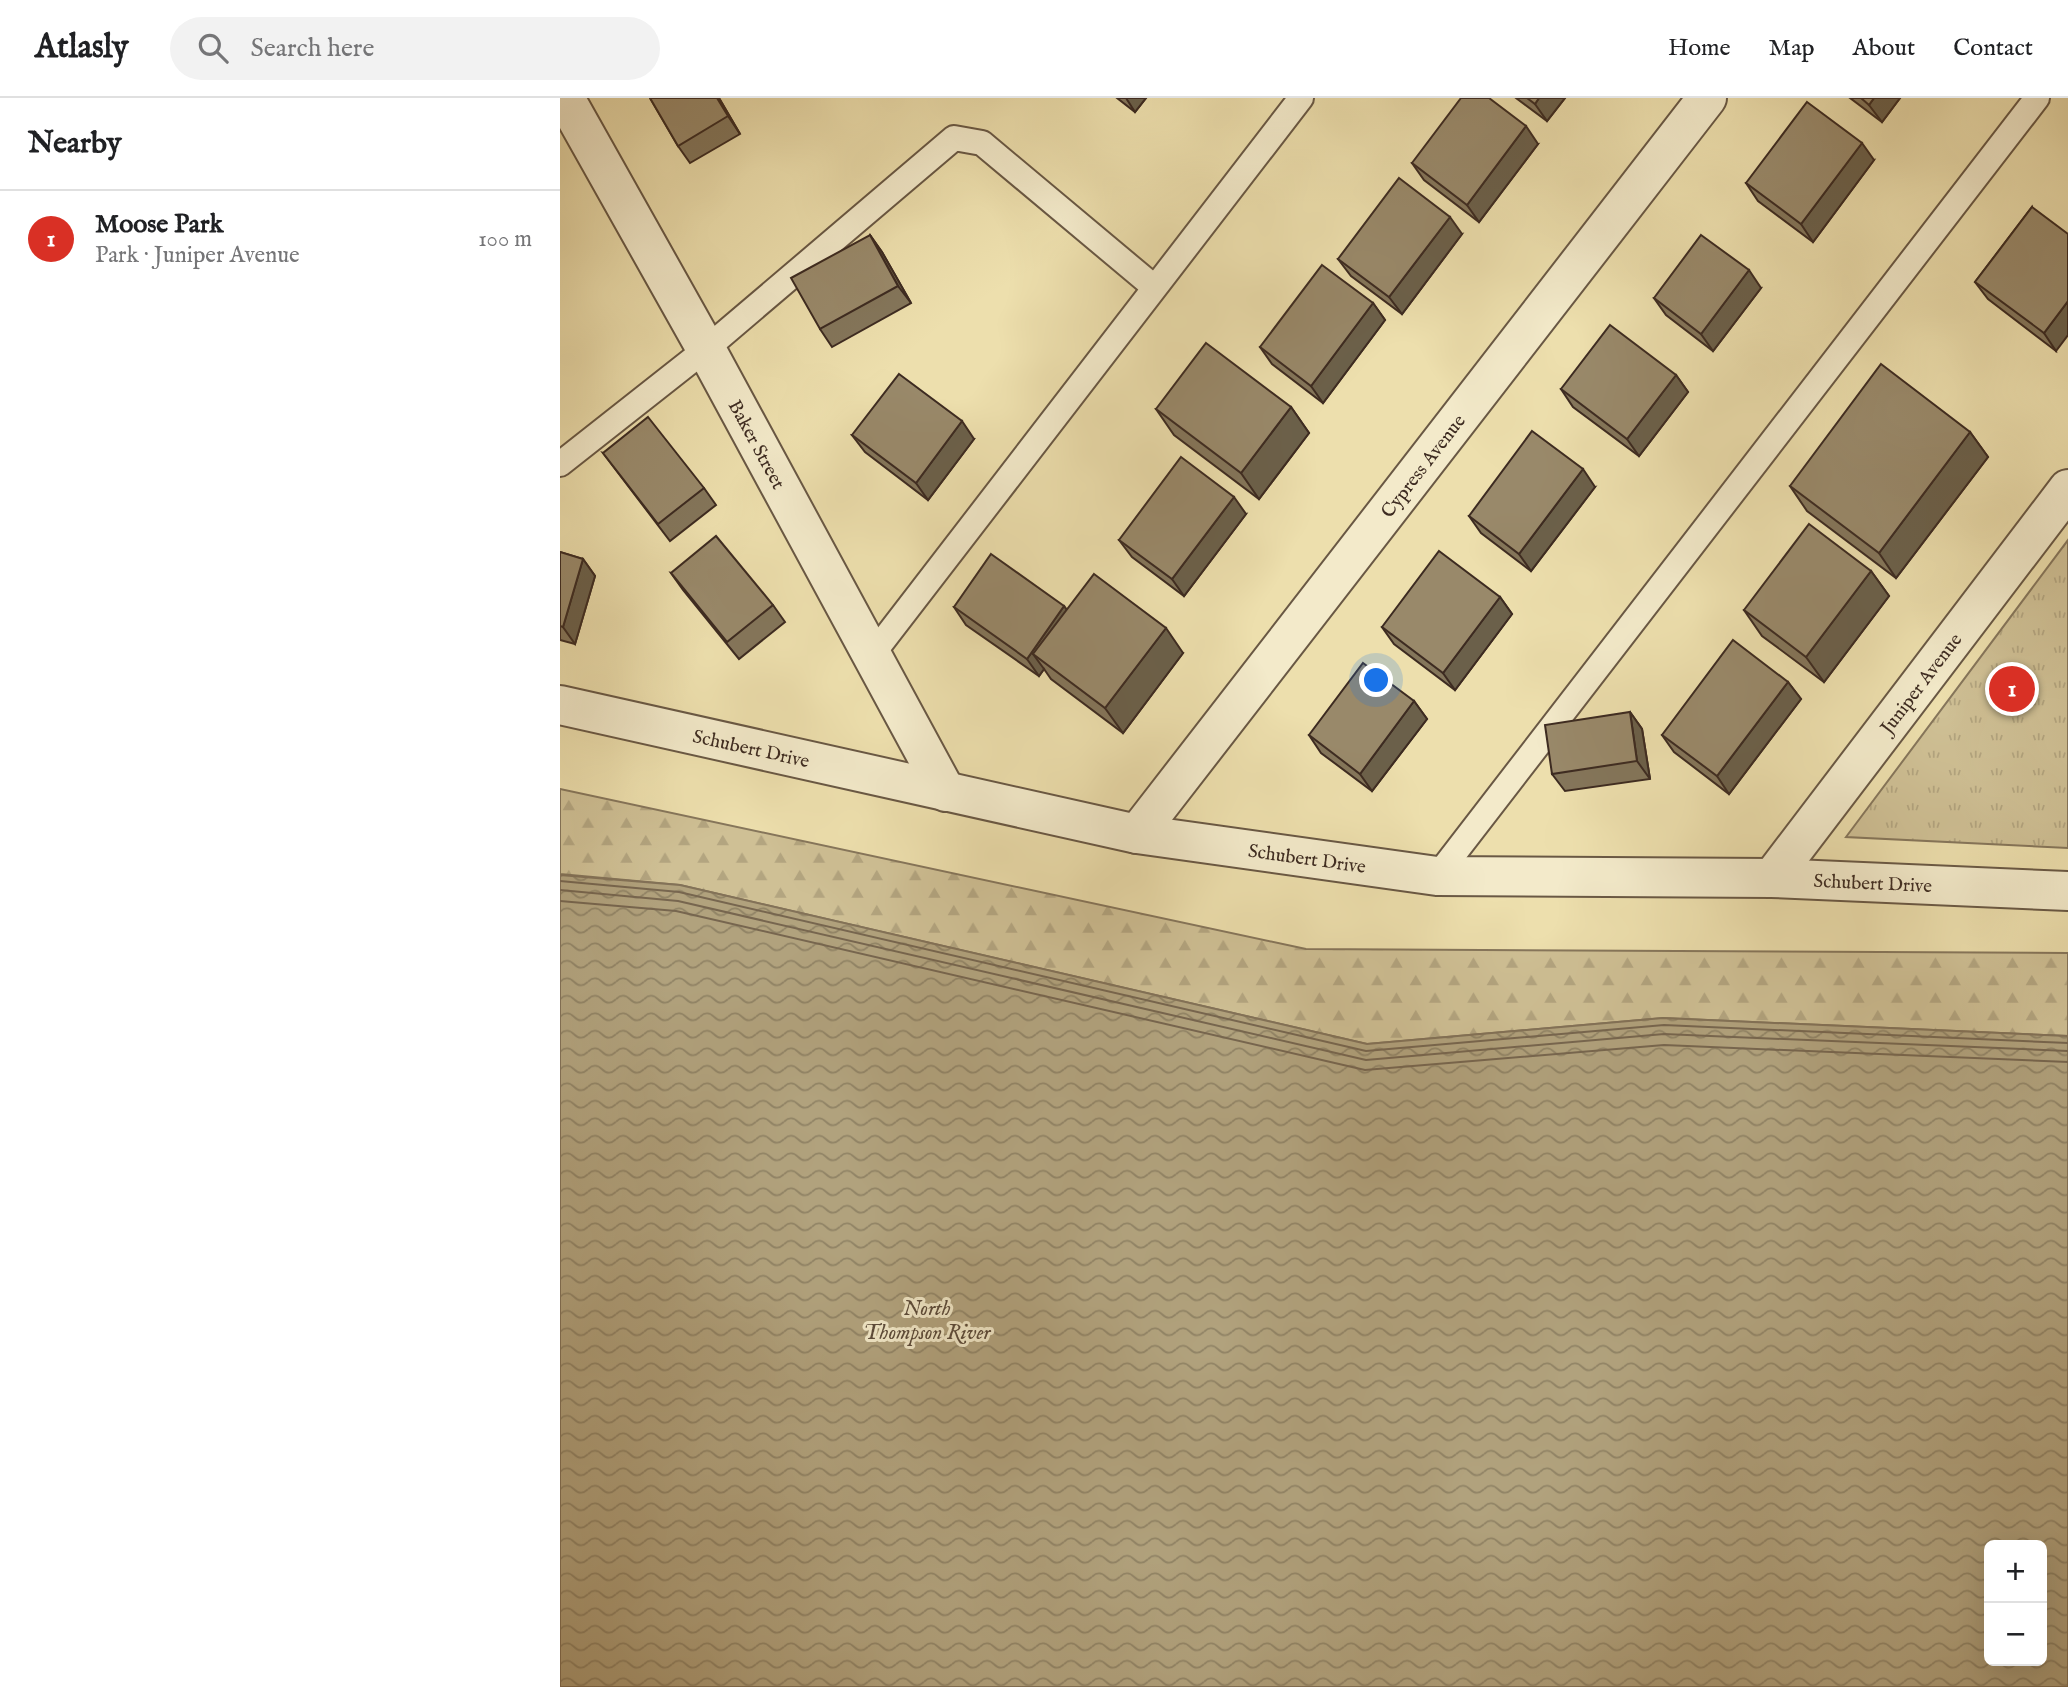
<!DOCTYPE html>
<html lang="en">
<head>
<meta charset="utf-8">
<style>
	:root { --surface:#fff; --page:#f2f2f2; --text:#202124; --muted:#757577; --line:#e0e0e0; --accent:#d93025 }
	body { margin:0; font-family:"IM FELL English",serif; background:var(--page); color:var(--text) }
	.controls { position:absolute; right:21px; bottom:21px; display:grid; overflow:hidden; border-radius:10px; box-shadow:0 7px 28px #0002 }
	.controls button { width:63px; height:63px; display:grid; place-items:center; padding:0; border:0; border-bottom:2px solid var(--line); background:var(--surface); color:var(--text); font:35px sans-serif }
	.you { position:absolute; left:817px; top:583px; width:24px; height:24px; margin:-18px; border:5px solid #fff; border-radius:50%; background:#1a73e8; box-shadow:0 0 0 10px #1a73e833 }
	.badge { display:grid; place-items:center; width:46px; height:46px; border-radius:50%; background:var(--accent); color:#fff; font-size:23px; font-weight:700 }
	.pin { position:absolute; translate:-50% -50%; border:4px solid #fff; box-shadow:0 2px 7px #0006 }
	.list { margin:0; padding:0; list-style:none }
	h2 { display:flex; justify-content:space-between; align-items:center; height:91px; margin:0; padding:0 28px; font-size:30px }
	h2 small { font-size:23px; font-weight:400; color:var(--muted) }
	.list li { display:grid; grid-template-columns:46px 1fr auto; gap:21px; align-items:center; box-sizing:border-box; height:98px; padding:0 28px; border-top:2px solid var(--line) }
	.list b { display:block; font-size:26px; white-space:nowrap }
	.list p { margin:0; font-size:23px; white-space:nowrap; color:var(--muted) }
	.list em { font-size:23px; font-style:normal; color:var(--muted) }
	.icon { flex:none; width:38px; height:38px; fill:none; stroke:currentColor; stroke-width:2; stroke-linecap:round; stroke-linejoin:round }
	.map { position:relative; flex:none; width:1508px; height:1589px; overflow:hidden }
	header { display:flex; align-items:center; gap:42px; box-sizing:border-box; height:98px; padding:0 35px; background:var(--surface); border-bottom:2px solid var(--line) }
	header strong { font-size:33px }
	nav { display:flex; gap:38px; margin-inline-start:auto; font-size:24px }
	.search { width:490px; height:63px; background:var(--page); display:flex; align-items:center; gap:18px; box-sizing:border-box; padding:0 24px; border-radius:38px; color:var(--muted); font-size:26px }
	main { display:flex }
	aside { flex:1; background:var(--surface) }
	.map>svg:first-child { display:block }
	.forest { fill:url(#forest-firs); stroke:#86765b; stroke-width:2 }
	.park { fill:url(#park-tufts); stroke:#86765b; stroke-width:2 }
	.water { fill:url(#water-waves); stroke:#837258; stroke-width:2; fill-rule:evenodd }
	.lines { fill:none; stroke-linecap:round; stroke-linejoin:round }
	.shore { stroke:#77664f; stroke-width:2 }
	.lane-casing { stroke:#695844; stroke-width:28 }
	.street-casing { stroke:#695844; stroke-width:42 }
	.lane { stroke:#f3eaca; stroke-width:24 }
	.street { stroke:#f3eaca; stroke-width:38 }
	.wall { fill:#84765b; stroke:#3d2b21; stroke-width:2 }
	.shaded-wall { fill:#6b604a; stroke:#3d2b21; stroke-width:2 }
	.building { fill:#99896a; stroke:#3d2b21; stroke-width:2 }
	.labels { text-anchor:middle; stroke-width:6; stroke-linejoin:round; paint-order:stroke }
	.street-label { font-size:19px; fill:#3d2b21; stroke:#f3eaca }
	.water-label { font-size:21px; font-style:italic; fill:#5a4938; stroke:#f3eaca }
</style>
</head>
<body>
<header>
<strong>Atlasly</strong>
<div class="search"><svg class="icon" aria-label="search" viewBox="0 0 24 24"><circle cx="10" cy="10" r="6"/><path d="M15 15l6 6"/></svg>Search here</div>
<nav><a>Home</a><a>Map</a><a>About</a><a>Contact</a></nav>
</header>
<main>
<aside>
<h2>Nearby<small></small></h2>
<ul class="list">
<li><span class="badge">1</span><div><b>Moose Park</b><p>Park · Juniper Avenue</p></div><em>100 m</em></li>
</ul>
</aside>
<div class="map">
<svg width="1508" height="1589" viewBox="0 0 1508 1589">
	<defs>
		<pattern id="forest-firs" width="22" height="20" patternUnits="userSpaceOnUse" patternTransform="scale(1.75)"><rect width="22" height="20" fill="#cfc095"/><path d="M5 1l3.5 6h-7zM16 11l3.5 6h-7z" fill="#b3a580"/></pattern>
		<pattern id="park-tufts" width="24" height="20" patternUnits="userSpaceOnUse" patternTransform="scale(1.75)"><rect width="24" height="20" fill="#cfc095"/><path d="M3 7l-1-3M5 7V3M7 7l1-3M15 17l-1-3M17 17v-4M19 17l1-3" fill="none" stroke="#b3a580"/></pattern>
		<pattern id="water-waves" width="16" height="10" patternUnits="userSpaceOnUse" patternTransform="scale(1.75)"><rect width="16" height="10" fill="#b1a27d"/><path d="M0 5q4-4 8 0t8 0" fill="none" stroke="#918466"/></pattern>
	</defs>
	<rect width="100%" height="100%" fill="#eddfad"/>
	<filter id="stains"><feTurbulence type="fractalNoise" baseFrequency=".00286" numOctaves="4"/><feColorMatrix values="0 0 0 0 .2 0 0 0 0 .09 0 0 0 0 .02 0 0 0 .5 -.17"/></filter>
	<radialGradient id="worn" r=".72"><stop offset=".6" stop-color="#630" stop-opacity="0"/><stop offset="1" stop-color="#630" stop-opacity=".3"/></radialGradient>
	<path class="forest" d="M0,691L746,851L1508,855V938L1103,920L807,946L120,787L0,776Z"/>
	<path class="park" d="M1508,442V750L1286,739Z"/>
	<path class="water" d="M0,777L120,787L807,946L1103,920L1508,938V1589H0ZM1429,1447H1482V1563H1429Z"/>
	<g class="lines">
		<g class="shore">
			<path d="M0,783L119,794L806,953L1104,927L1508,945"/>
			<path d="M0,792L118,803L806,962L1104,936L1508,953"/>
			<path d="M0,803L116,813L805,972L1104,947L1508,964"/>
		</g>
		<defs>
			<g id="lane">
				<path d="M0,366L146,251L394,40L422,45L594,189"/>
				<path d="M312,557L741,0"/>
				<path d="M877,778L1477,0"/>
			</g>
			<g id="street">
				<path id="s1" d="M5,0L146,251L386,694"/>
				<path id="s2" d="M0,607L577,736L877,778L1212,780L1508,793"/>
				<path id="s3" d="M577,736L1147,0"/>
				<path id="s4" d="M1212,780L1508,391"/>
			</g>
		</defs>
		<use href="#lane" class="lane-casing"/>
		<use href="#street" class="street-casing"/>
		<use href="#lane" class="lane"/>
		<use href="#street" class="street"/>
	</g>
	<g class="wall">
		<path d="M90,0H159L180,36L130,65L118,48Z"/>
		<path d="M557,0H586L575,14Z"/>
		<path d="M956,0H1005L987,23Z"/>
		<path d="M1290,0H1340L1322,24Z"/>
		<path d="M978,46L919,124L864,82L852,65Z"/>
		<path d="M1314,62L1253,144L1198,103L1186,85Z"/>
		<path d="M1472,109L1496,253L1428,201L1415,184Z"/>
		<path d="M902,136L842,216L791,178L778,161Z"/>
		<path d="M310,137L322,154L351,205L272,249L260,231Z"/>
		<path d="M1201,190L1153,253L1106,217L1094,200Z"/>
		<path d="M813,205L825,222L763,305L712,266L700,249Z"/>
		<path d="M1116,277L1128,294L1079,358L1013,309L1001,291Z"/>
		<path d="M731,309L749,335L699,401L614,337L596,311Z"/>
		<path d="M1410,334L1428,359L1336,480L1247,413L1230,388Z"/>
		<path d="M292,337L414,341L368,402L305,354Z"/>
		<path d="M43,355L144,390L156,407L110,443Z"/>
		<path d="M1035,389L971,473L921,435L909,418Z"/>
		<path d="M686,416L624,498L572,459L559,442Z"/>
		<path d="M0,454L23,461L35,478L15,546L0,542Z"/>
		<path d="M1311,473L1329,498L1264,584L1202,538L1184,512Z"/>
		<path d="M111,475L213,507L225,524L179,561L123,492Z"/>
		<path d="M940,499L952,516L895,592L834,546L822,529Z"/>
		<path d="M504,508L507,512L623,555L563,635L491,581L484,571L479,578L406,527L394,509Z"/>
		<path d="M1228,584L1241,601L1169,696L1114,654L1102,637Z"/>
		<path d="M854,603L867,621L812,693L761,655L749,637Z"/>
		<path d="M1070,614L1082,631L1090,681L1005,693L992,676Z"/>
	</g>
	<g class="shaded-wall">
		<path d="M157,0H159L180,36L168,18Z"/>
		<path d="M566,0H586L575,14Z"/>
		<path d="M979,0H1005L987,23L975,6Z"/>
		<path d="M1314,0H1340L1322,24L1309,7Z"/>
		<path d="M966,28L978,46L919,124L907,107Z"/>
		<path d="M1302,45L1314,62L1253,144L1241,126Z"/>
		<path d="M890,119L902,136L842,216L829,199Z"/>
		<path d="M310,137L322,154L351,205L338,188Z"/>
		<path d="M1189,172L1201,190L1153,253L1141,236Z"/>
		<path d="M1508,203V237L1496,253L1484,235Z"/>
		<path d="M813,205L825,222L763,305L751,288Z"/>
		<path d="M1116,277L1128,294L1079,358L1067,341Z"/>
		<path d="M731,309L749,335L699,401L681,375Z"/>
		<path d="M402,323L414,341L368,402L356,385Z"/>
		<path d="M1410,334L1428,359L1336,480L1319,455Z"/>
		<path d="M1023,371L1035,389L971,473L959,456Z"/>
		<path d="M674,399L686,416L624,498L612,481Z"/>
		<path d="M23,461L35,478L15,546L3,529Z"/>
		<path d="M1311,473L1329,498L1264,584L1246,559Z"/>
		<path d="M940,499L952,516L895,592L883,575Z"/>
		<path d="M504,508L516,525L473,556L484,571L479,578L467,561Z"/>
		<path d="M606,530L623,555L563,635L545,610Z"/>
		<path d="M1228,584L1241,601L1169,696L1157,678Z"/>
		<path d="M854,603L867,621L812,693L800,676Z"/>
		<path d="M1070,614L1082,631L1090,681L1077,663Z"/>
	</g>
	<g class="building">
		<path d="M90,0H157L168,18L118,48Z"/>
		<path d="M901,0H929L966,28L907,107L852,65Z"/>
		<path d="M967,0H979L975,6Z"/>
		<path d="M1301,0H1314L1309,7Z"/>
		<path d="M1247,4L1302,45L1241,126L1186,85Z"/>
		<path d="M839,80L890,119L829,199L778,161Z"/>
		<path d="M1472,109L1508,136V203L1484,235L1415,184Z"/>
		<path d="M310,137L338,188L260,231L231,180Z"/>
		<path d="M1141,137L1189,172L1141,236L1094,200Z"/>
		<path d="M762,167L813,205L751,288L700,249Z"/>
		<path d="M1050,227L1116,277L1067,341L1001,291Z"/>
		<path d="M646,245L731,309L681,375L596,311Z"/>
		<path d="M1321,266L1410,334L1319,455L1230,388Z"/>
		<path d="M339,276L402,323L356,385L292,337Z"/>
		<path d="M88,319L144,390L98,426L43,355Z"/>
		<path d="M972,333L1023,371L959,456L909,418Z"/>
		<path d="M621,359L674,399L612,481L559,442Z"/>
		<path d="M1249,426L1311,473L1246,559L1184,512Z"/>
		<path d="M156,438L213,507L167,544L111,475Z"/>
		<path d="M879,453L940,499L883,575L822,529Z"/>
		<path d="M0,454L23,461L3,529L0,528Z"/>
		<path d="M431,456L504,508L467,561L394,509Z"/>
		<path d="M534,476L606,530L545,610L473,556Z"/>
		<path d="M1173,542L1228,584L1157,678L1102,637Z"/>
		<path d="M803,565L854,603L800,676L749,637Z"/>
		<path d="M1070,614L1077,663L992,676L985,627Z"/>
	</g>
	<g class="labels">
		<g class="street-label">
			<text dy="7" stroke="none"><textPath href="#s1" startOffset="396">Baker Street</textPath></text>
			<text dy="7" stroke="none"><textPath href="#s3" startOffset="466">Cypress Avenue</textPath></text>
			<text dy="7" stroke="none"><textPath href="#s4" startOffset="245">Juniper Avenue</textPath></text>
			<text dy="7" stroke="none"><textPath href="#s2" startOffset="196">Schubert Drive</textPath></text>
			<text dy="7" stroke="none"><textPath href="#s2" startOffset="763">Schubert Drive</textPath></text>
			<text dy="7" stroke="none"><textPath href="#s2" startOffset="1330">Schubert Drive</textPath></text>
		</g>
		<g class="water-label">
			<text x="367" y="1217">North<tspan x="367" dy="24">Thompson River</tspan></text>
		</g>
	</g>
	<rect width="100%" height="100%" filter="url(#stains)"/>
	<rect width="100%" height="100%" fill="url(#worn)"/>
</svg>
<div class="controls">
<button>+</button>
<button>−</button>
</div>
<div class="you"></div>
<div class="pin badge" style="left:1452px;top:591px">1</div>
</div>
</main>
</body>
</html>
